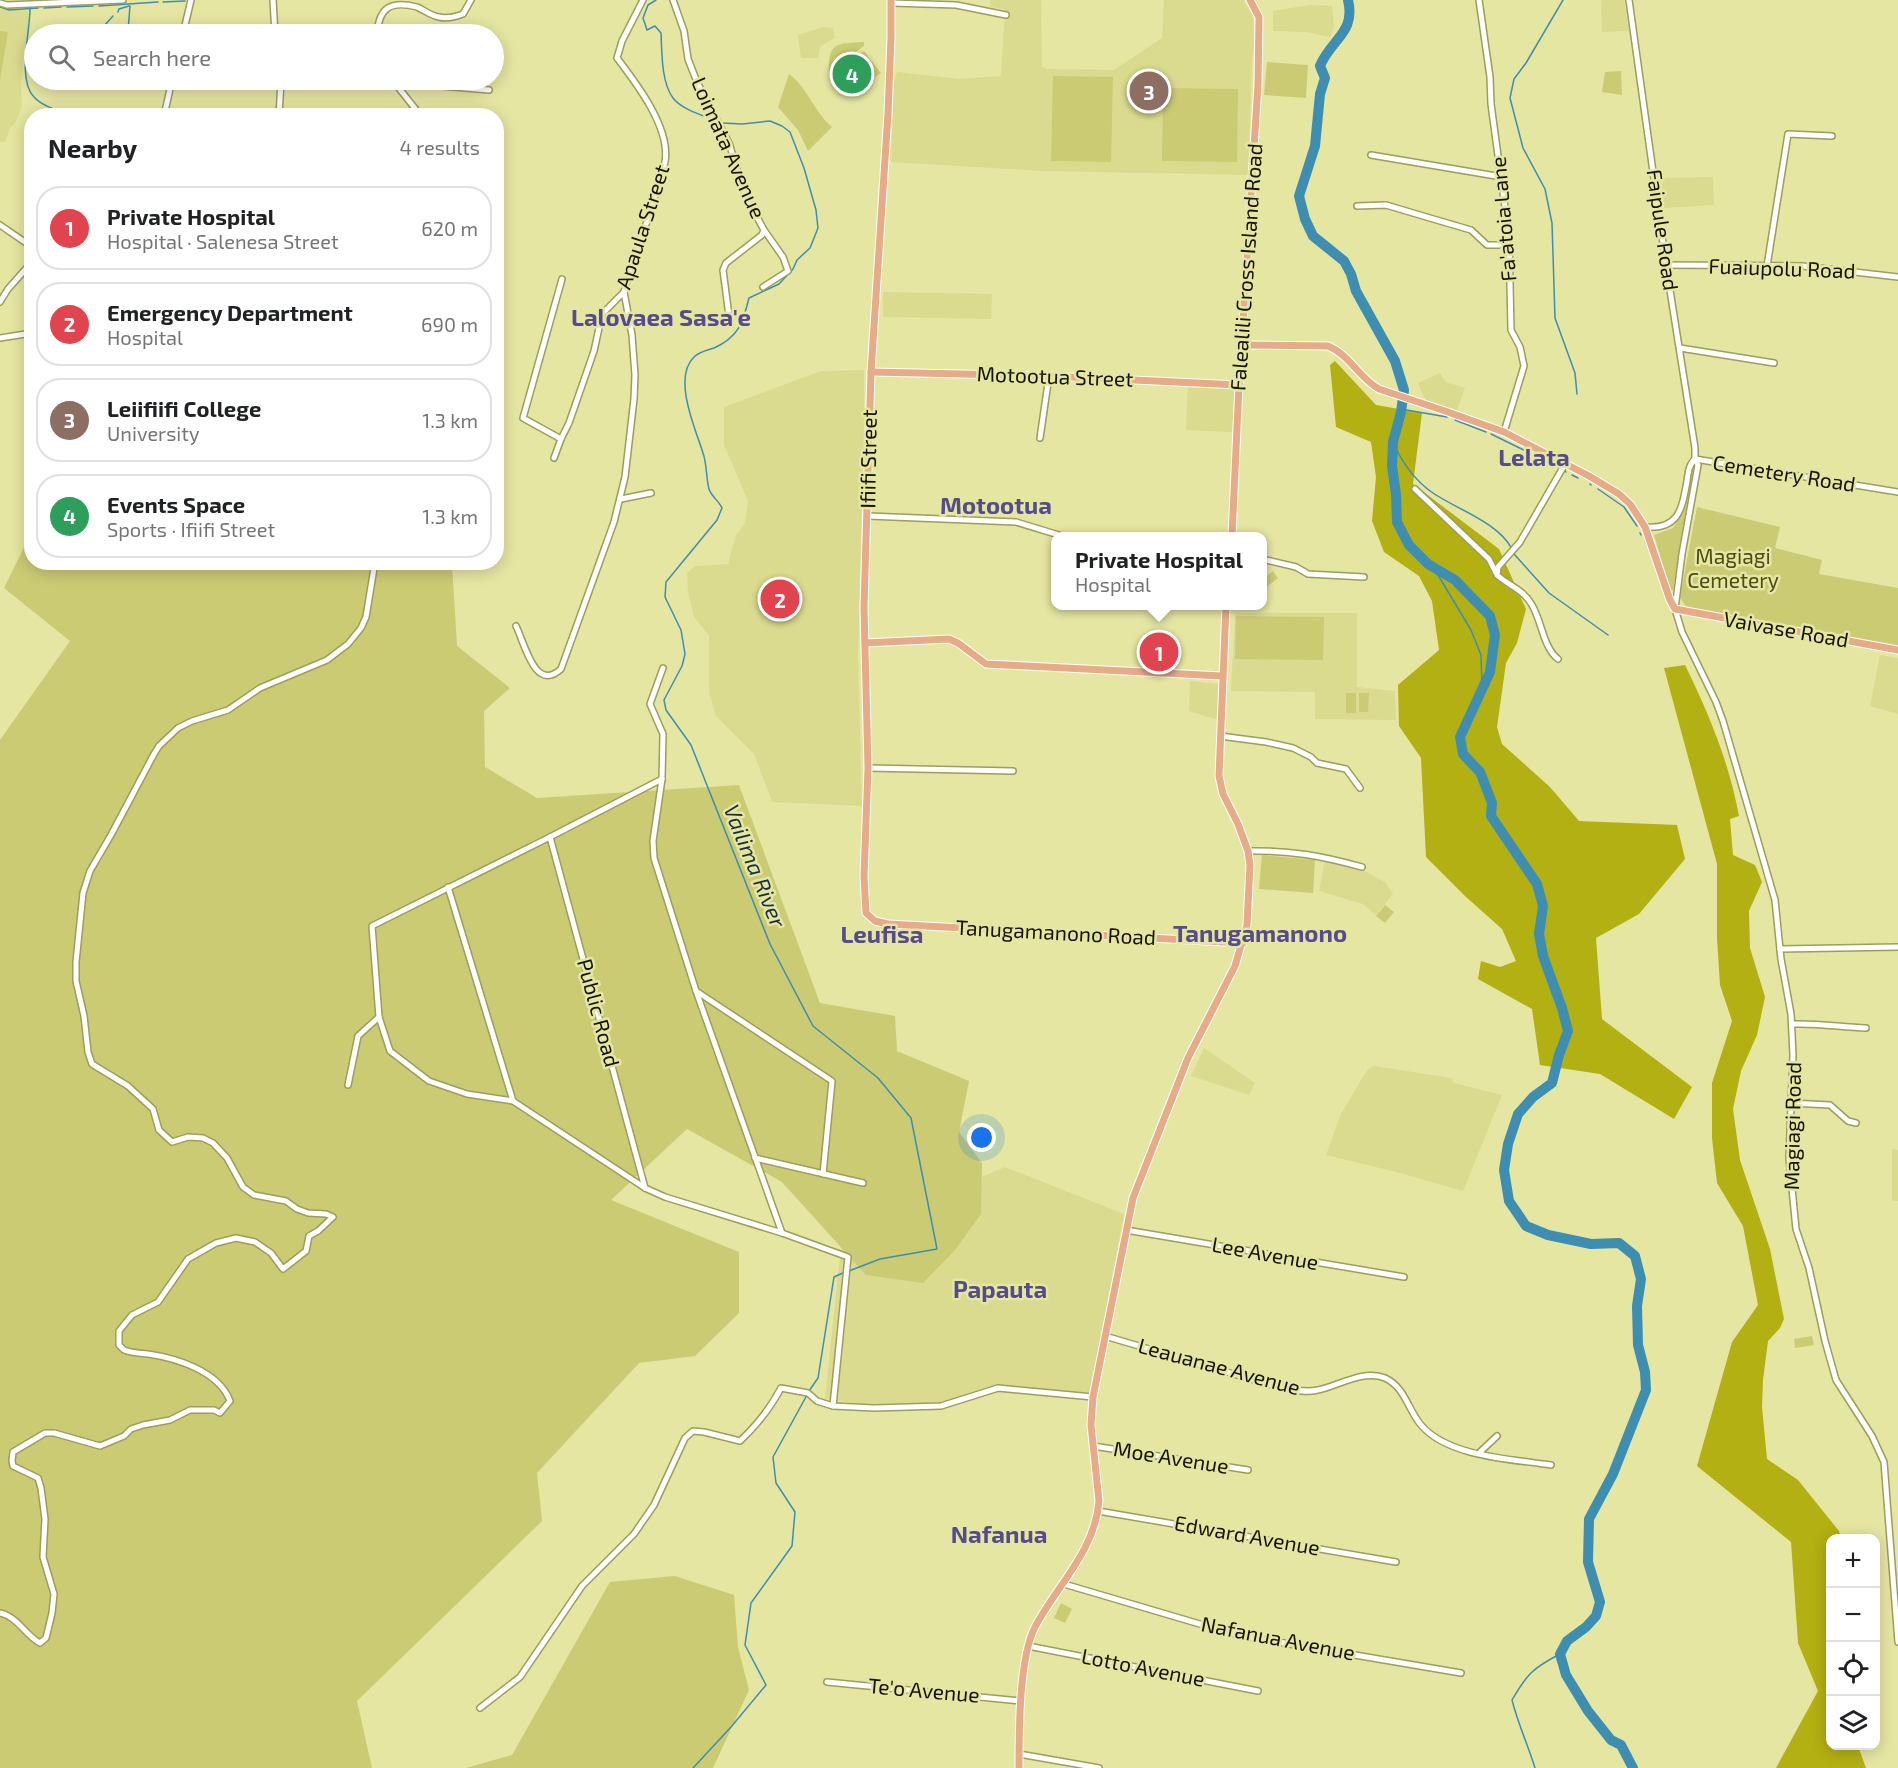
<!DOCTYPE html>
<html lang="en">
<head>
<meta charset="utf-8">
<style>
	:root { --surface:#fff; --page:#f6f6f6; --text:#202124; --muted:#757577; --line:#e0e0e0; --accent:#5739b1 }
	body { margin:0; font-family:"Exo 2",sans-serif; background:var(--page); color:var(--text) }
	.controls { position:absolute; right:18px; bottom:18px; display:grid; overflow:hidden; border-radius:12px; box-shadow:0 3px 15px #0003 }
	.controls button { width:54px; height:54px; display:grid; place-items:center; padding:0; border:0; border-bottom:2px solid var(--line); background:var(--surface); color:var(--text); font:30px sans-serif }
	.you { position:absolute; left:982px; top:1138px; width:21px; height:21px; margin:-15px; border:4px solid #fff; border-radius:50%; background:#1a73e8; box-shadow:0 0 0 9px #1a73e833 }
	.badge { display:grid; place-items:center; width:39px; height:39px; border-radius:50%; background:var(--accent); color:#fff; font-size:20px; font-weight:700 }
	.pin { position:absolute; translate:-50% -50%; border:3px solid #fff; box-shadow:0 2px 6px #0006 }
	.popup { position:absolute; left:1051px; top:532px; width:216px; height:78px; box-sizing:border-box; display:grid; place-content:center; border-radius:12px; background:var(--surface); filter:drop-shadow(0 2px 4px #0005); font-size:20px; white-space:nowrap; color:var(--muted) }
	.popup b { font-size:22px; color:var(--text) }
	.popup::after { content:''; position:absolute; left:50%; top:100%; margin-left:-12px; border:12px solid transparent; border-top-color:var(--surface) }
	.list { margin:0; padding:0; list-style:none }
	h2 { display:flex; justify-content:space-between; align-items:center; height:78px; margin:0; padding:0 24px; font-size:26px }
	h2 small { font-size:20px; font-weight:400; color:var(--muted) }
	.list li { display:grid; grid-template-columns:39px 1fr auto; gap:18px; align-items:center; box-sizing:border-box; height:84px; margin:0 12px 12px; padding:0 12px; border:2px solid var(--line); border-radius:24px }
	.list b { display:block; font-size:22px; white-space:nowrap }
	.list p { margin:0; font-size:20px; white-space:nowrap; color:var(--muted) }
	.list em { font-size:20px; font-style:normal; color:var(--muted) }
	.icon { flex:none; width:33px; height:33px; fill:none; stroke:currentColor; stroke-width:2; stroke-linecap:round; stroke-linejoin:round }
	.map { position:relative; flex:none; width:1898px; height:1768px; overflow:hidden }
	.search { position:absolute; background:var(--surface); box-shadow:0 3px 15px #0003; left:24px; top:24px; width:480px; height:66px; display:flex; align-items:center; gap:15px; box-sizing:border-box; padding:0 21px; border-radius:33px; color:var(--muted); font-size:22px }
	.panel { position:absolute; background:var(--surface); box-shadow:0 3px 15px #0003; left:24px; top:108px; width:480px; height:462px; border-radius:24px }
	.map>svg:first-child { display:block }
	.built { fill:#dadb8f }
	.green { fill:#cbcb74 }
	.forest { fill:#b3b013 }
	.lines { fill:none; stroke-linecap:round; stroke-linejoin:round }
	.stream { stroke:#3d8eb0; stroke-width:1.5 }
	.river { stroke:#3d8eb0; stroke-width:10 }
	.minor-casing { stroke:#9d9d5c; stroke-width:8 }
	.major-casing { stroke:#fff; stroke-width:9 }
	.minor { stroke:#fff; stroke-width:5 }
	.major { stroke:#e6ab88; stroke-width:7 }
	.labels { text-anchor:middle; stroke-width:5; stroke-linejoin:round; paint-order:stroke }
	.street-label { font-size:21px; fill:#141300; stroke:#e5e6a2 }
	.park-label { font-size:21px; fill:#4d4c15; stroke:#e5e6a2 }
	.water-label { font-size:22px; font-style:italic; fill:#17303c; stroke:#e5e6a2 }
	.quarter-label { font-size:24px; font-weight:bold; fill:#564c8b; stroke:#e5e6a2 }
</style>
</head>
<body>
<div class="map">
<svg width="1898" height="1768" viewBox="0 0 1898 1768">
	<rect width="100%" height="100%" fill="#e5e6a2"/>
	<g class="built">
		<path d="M990,0H1041L1042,67L1047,69L1114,70L1162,38L1164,0H1243L1252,15L1256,30L1252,62L1248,175L1044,171L891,162L894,83L897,72L960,79L1001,76L1005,9L990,7Z"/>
		<path d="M1601,0H1624L1629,31L1602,32Z"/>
		<path d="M1310,5L1332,6L1334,26L1330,37L1306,32L1273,31V11Z"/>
		<path d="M0,9L28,11L29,18L21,81L22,107L15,123L10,128L5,142H0Z"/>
		<path d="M823,27L833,28L835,37L820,47L818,58H801L798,35Z"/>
		<path d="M1713,177L1714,205L1664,208L1661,178Z"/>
		<path d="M883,292L992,294L991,319L883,317Z"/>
		<path d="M864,370V437L858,653L862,806L772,802L754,754L716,716L709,693V635L694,617L688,592L687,573L695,566L728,564L736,535L745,523L748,501L724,445V407L821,371Z"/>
		<path d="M1440,373L1446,382L1465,388L1456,413L1426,401L1418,383Z"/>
		<path d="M1188,385L1235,387L1232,432L1186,430Z"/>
		<path d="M1235,613H1357V687L1395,691L1396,720L1315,719V692L1231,691Z"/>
		<path d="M1880,655L1898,658V714L1870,706Z"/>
		<path d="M1190,681L1218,684L1220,687L1218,718L1215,719L1189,711Z"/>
		<path d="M1325,860L1350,866L1366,872L1385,882L1393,894L1376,915L1363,904L1319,891Z"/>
		<path d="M1204,1048L1255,1083L1249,1095L1191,1076Z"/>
		<path d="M1374,1066L1451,1078L1454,1083L1502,1095L1463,1191L1400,1173L1326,1155L1341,1114L1367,1070Z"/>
		<path d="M1892,1149L1898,1150V1201H1892Z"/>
		<path d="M1005,1167L1124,1214L1090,1393L989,1386L945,1402L862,1404L825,1399L842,1237Z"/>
	</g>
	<g class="green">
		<path d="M0,31L8,32L0,80Z"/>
		<path d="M864,42V46L829,71C828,41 838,44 864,42Z"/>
		<path d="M864,51L881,73L870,80L854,58Z"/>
		<path d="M852,58L867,78L852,90L837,70Z"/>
		<path d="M1267,62L1308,65L1306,98L1264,95Z"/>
		<path d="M1621,71L1622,95L1602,92L1605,72Z"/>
		<path d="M789,74C808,88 814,112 832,127L808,151L798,130L778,107Z"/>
		<path d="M1053,76L1113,77L1111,162L1051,161Z"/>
		<path d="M1163,88L1238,89L1237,162L1162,161Z"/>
		<path d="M1693,467L1673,590L1671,591L1654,535L1673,528L1680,518Z"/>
		<path d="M1697,507L1780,527L1775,548L1822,560L1819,574L1898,588V647L1692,611L1685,605L1680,597Z"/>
		<path d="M31,533L32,562L452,563L457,646L510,688L484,711L485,767L537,798L739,785L820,1003L895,1016L897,1051L969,1081L959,1132L982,1163L981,1214L955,1250L923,1283L866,1275L782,1182L687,1129L611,1200L739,1252V1313L695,1356L639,1363L537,1473L542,1521L357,1701L372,1768H0V740L70,641L4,588Z"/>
		<path d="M1273,571L1278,578L1263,590V579Z"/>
		<path d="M1236,616L1324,617L1323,660L1235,659Z"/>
		<rect x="1346" y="693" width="10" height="20"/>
		<path d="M1359,693H1369L1368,712H1359Z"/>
		<path d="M1262,855L1315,860L1313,893L1259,889Z"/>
		<path d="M1385,905L1394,912L1385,923L1376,916Z"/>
		<path d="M1812,1336L1814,1345L1795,1348L1794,1339Z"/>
		<path d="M675,1576L734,1595L738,1647L749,1690L713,1768H466L512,1755L610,1582Z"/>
		<path d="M1061,1603L1072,1609L1065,1623L1054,1618Z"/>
	</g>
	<g class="forest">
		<path d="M1335,361L1376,405L1422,413L1413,484L1499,549L1526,609L1517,643L1506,663L1497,727L1502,744L1550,787L1579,821L1677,825L1685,859L1639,914L1596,938L1602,1019L1692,1087L1674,1119L1600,1074L1540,1065L1532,1009L1478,979L1481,961L1500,967L1516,961L1502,929L1465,896L1426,857L1421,758L1399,726L1398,685L1439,650L1432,601L1419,576L1384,552L1372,521L1376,477L1371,442L1336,427L1330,365Z"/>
		<path d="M1685,665C1709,714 1729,762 1739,816L1730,819L1733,855L1755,865L1762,882L1749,911L1750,948L1765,997L1757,1035L1741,1071L1733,1109L1740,1160L1770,1249L1784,1319L1780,1328L1768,1341L1763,1380L1762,1407L1767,1459L1798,1480L1839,1531L1841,1538H1830V1746H1858L1866,1768H1776L1818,1691L1798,1643L1791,1542L1697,1466L1732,1342L1758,1305L1743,1226L1717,1183L1712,1138V1083L1732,1021L1720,985L1717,938V864L1664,668Z"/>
	</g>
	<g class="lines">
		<g class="stream">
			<path d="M656,0L648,5L643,18L647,30L655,26L661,33C662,51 661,82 673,98C681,109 702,115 714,120"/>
			<path d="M1563,0L1526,63L1514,79L1510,98L1523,148L1545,189L1552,223L1555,318L1575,373L1577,394"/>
			<path d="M163,2L185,1"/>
			<path d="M99,6L158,2"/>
			<path d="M0,7L9,10L38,8"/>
			<path d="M67,7L93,6"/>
			<path d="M44,8L61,7"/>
			<path d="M30,9C30,32 17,80 34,97C43,107 60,111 72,116"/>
			<path d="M118,12L119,9L129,6"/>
			<path d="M102,34L104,26L113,16"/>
			<path d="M130,34L128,31L130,6"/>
			<path d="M722,123L742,124L770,121L782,126L790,132L804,168L816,210L818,228L810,248L797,260L793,269L779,284L749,298C743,322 739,337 714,348C708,350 698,352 694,357C672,378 696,430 703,453C707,464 706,478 709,489C711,496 719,501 722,508L717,520L666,582L665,597L681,630L685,654L682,666L664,700L666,710L691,745L770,944L813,1026L878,1078L911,1118L937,1249L880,1259L849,1271"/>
			<path d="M1401,409L1447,417"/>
			<path d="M1455,420L1486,432"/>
			<path d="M1491,434L1532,454"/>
			<path d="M1393,442C1401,461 1415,481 1433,493C1456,509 1498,522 1512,549"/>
			<path d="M1537,457L1557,467"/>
			<path d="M1565,471L1566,472"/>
			<path d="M1572,475L1578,478"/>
			<path d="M1590,484L1591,485"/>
			<path d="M1598,489L1624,507L1637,526"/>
			<path d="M1640,533L1641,535"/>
			<path d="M1514,554L1549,593L1608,635"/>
			<path d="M1428,564L1438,575L1471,630L1481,655L1482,689"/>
			<path d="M809,1391L818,1378L834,1277L845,1272"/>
			<path d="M693,1768L731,1727L766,1685L745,1645L751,1603L792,1546L795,1512L776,1483L773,1457L807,1395"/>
			<path d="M1535,1768C1528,1745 1518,1724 1512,1700C1527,1674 1533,1668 1560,1654"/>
		</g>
		<path class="river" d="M1348,0C1356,33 1331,39 1320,66L1325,78L1320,94L1315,146L1299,196L1305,219L1313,236L1344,261L1351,274L1356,291L1395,361L1404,390L1401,412L1393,442L1392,466L1396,494L1397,522L1409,545L1428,564L1455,580L1490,616L1495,635L1490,672L1460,737L1463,754L1480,772L1484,782L1492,803L1491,816L1537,884L1543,906L1539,934L1543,956L1562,1008L1568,1031L1559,1055L1552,1083L1533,1097L1518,1114L1508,1144L1504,1170L1509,1201L1526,1226L1548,1235L1591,1244L1619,1243L1635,1256L1641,1279L1637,1306L1638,1345L1645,1372L1646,1390L1613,1474L1589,1519L1588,1562L1600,1602L1596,1616L1586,1627L1567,1641L1560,1654L1566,1675L1588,1711L1611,1740L1621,1745L1633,1768"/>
		<defs>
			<g id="minor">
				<path d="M273,0L275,34"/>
				<path d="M673,0L684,31L688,59L697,82L729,143L745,195L764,230L762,235L726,263L723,270L729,316"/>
				<path d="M1479,0L1490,77L1491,104L1509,237L1511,330L1520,347L1524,366L1504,432"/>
				<path d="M1629,0L1666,265L1695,448V459L1698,465L1682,554L1675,609L1682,632L1716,702L1723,721L1775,900L1781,959L1791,1014L1793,1055L1789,1158L1796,1229L1809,1268L1825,1341L1836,1380L1872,1436L1884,1462L1898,1642"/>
				<path d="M0,3L7,5L123,0"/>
				<path d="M892,3L956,5L1006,15"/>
				<path d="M183,34L191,0"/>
				<path d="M377,34C379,8 390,0 417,7C424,10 431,16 439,17C447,19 455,17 463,14L471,0"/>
				<path d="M394,82L489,90"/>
				<path d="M394,82L421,116"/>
				<path d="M164,116L172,80"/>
				<path d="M279,116L281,80"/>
				<path d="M1371,155L1502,177"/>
				<path d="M1357,206L1386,205L1440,221L1471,230L1487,245H1499L1509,237"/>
				<path d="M0,225L32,247"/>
				<path d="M1666,265L1802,266L1898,277"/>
				<path d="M1767,266L1788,134L1832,136"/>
				<path d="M763,287L788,271L783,257L764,230"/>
				<path d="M0,302L8,289L32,262"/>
				<path d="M0,338L32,333"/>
				<path d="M1680,348L1774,363"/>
				<path d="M1040,438L1049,376"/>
				<path d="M561,439L523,418L562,279"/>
				<path d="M554,458L561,439L569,423L594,351L602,314L624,292L634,257L649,216L665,162C671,128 636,83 617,58L622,41L643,0"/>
				<path d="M1415,489L1489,559L1496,573"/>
				<path d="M621,499L651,493"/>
				<path d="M868,516L1016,522L1062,536"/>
				<path d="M1645,527C1679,530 1682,509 1687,481C1688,473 1689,464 1695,459L1898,492"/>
				<path d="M1262,559L1296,567L1308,574L1364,577"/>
				<path d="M516,626C525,644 535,693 561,669L614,522L625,477L634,399L635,375L632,335L624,292"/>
				<path d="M1558,659C1543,647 1542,622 1532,605C1523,589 1509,586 1497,575L1498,567L1520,542L1565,464"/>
				<path d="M663,668L650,704L663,734L662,779L653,841L654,858L696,991L782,1233"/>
				<path d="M1220,736L1266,742L1293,748L1311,757L1317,763L1346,769L1360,788"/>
				<path d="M868,768L1013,771"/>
				<path d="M662,779L550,837L372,926L379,1017L390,1051L429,1081L467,1094L513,1101L645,1188L665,1197L782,1233L848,1257L833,1406"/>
				<path d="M550,837L645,1188"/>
				<path d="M1248,851C1290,850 1322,856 1362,867"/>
				<path d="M448,887L513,1101"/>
				<path d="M1780,949L1898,947"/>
				<path d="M696,991L832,1081L823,1174"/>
				<path d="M1793,1024C1819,1023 1840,1027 1866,1028"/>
				<path d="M348,1085L358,1036L379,1017"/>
				<path d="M1790,1103L1830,1105L1848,1121L1856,1123"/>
				<path d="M755,1158L863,1183"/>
				<path d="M1126,1230L1404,1277"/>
				<path d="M1105,1336L1281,1388C1293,1390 1306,1393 1318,1390C1338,1386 1364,1369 1385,1378C1405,1387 1408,1410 1421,1425C1448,1457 1512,1459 1551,1465"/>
				<path d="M1093,1446L1248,1470"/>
				<path d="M1479,1453L1497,1436"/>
				<path d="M1098,1511L1396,1562"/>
				<path d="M1064,1584L1237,1635L1461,1673"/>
				<path d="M0,1613C18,1617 25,1635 40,1643L46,1638L52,1613L54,1594L43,1557L45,1519L41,1488L38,1478L13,1466L12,1461L13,1452L45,1433H54L100,1446L124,1436L131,1429L143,1425L170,1420L190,1410H214L220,1413L230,1401C219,1371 176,1358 148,1354C139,1353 132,1353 124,1350L119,1345V1331L132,1315L158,1302L188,1259L216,1243L236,1238L255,1242L271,1253L283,1269L306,1251L309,1236L318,1231L333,1217L326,1214L308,1213L297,1209L286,1201L254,1195L243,1187L227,1158L213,1143L203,1138L188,1137L172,1142L159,1130L153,1109L128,1086L92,1064L88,1052L84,1016L76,981V962L83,893L90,871L111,835L154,754L159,746L178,728L192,721L228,710L260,688L327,660L348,644L361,628L366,617L375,562"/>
				<path d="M1028,1646L1258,1691"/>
				<path d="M827,1682L1021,1701"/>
				<path d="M480,1708L520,1677L582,1586L634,1534L654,1505L685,1438L693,1431L704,1432L740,1441C757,1425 770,1409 781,1388L808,1393L817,1401L833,1406L874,1408L941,1406L998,1388L1093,1397"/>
				<path d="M1019,1754L1099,1768"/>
			</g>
			<g id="major">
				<path d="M891,0V38L888,114L871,372L864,607L868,768L864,876L866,913L875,921L888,924L1243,943"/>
				<path d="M1241,345L1328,346C1350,355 1359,378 1379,389L1445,411L1504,432L1589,476L1619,494L1630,504L1645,527L1670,600L1675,609L1898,650"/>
				<path d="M871,372L1049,376L1239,385"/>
				<path d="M1232,536L1239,385L1258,84L1259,17L1250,0"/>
				<path d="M865,643L949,639L958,643L986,664L1222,676"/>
				<path d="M1019,1768C1019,1732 1019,1658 1035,1627C1058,1584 1095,1551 1099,1501L1091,1425L1093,1397L1133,1198L1188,1058L1235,966L1247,925L1250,865L1248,851L1238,824L1223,794L1219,776L1226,606"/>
			</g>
		</defs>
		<use href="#minor" class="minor-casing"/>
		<use href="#major" class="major-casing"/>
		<use href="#minor" class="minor"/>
		<use href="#major" class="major"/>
	</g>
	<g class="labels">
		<g class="street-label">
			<text transform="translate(728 148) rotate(66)" y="7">Loimata Avenue</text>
			<text transform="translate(1504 219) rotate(-95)" y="7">Fa'atoia Lane</text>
			<text transform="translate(643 227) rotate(-72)" y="7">Apaula Street</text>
			<text transform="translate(1662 230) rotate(82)" y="7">Faipule Road</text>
			<text transform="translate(1247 267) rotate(-86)" y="7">Falealili Cross Island Road</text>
			<text transform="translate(1782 269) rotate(2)" y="7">Fuaiupolu Road</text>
			<text transform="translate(1055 377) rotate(2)" y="7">Motootua Street</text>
			<text transform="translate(869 459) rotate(-89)" y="7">Ifiifi Street</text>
			<text transform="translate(1784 474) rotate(9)" y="7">Cemetery Road</text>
			<text transform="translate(1786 630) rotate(10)" y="7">Vaivase Road</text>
			<text transform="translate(1056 933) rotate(3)" y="7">Tanugamanono Road</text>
			<text transform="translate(598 1013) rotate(75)" y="7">Public Road</text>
			<text transform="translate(1793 1126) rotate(-89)" y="7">Magiagi Road</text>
			<text transform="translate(1265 1254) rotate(10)" y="7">Lee Avenue</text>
			<text transform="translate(1219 1367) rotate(15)" y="7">Leauanae Avenue</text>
			<text transform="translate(1171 1458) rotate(9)" y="7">Moe Avenue</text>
			<text transform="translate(1247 1536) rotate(10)" y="7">Edward Avenue</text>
			<text transform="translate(1278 1639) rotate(11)" y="7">Nafanua Avenue</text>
			<text transform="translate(1143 1668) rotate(11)" y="7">Lotto Avenue</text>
			<text transform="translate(924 1691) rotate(5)" y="7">Te'o Avenue</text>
		</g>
		<g class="park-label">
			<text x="1733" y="564">Magiagi<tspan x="1733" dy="24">Cemetery</tspan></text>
		</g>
		<g class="water-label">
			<text transform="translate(755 866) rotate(68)" y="8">Vailima River</text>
		</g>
		<g class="quarter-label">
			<text x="661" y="326">Lalovaea Sasa'e</text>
			<text x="1534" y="466">Lelata</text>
			<text x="996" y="514">Motootua</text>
			<text x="1260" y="942">Tanugamanono</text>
			<text x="882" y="943">Leufisa</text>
			<text x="1000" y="1298">Papauta</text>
			<text x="999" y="1543">Nafanua</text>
		</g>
	</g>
</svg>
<div class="controls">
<button>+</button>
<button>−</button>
<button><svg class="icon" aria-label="locate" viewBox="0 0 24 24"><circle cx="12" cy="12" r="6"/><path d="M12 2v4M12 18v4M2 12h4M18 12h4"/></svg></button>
<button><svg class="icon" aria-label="layers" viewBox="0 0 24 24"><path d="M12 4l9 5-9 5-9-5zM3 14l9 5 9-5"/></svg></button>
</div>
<div class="you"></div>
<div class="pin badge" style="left:1159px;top:652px;background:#e0444e">1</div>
<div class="popup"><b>Private Hospital</b>Hospital</div>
<div class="pin badge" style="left:780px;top:599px;background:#e0444e">2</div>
<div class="pin badge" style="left:1149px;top:91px;background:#8d6e63">3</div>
<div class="pin badge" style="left:852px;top:74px;background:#2e9e5b">4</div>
<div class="search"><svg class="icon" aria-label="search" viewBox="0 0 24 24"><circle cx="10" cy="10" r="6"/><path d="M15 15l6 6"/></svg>Search here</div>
<section class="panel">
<h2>Nearby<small>4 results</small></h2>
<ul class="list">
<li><span class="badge" style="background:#e0444e">1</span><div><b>Private Hospital</b><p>Hospital · Salenesa Street</p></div><em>620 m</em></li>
<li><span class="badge" style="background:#e0444e">2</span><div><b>Emergency Department</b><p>Hospital</p></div><em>690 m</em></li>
<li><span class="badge" style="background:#8d6e63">3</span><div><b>Leiifiifi College</b><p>University</p></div><em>1.3 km</em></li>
<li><span class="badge" style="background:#2e9e5b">4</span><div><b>Events Space</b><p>Sports · Ifiifi Street</p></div><em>1.3 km</em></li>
</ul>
</section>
</div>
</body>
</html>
